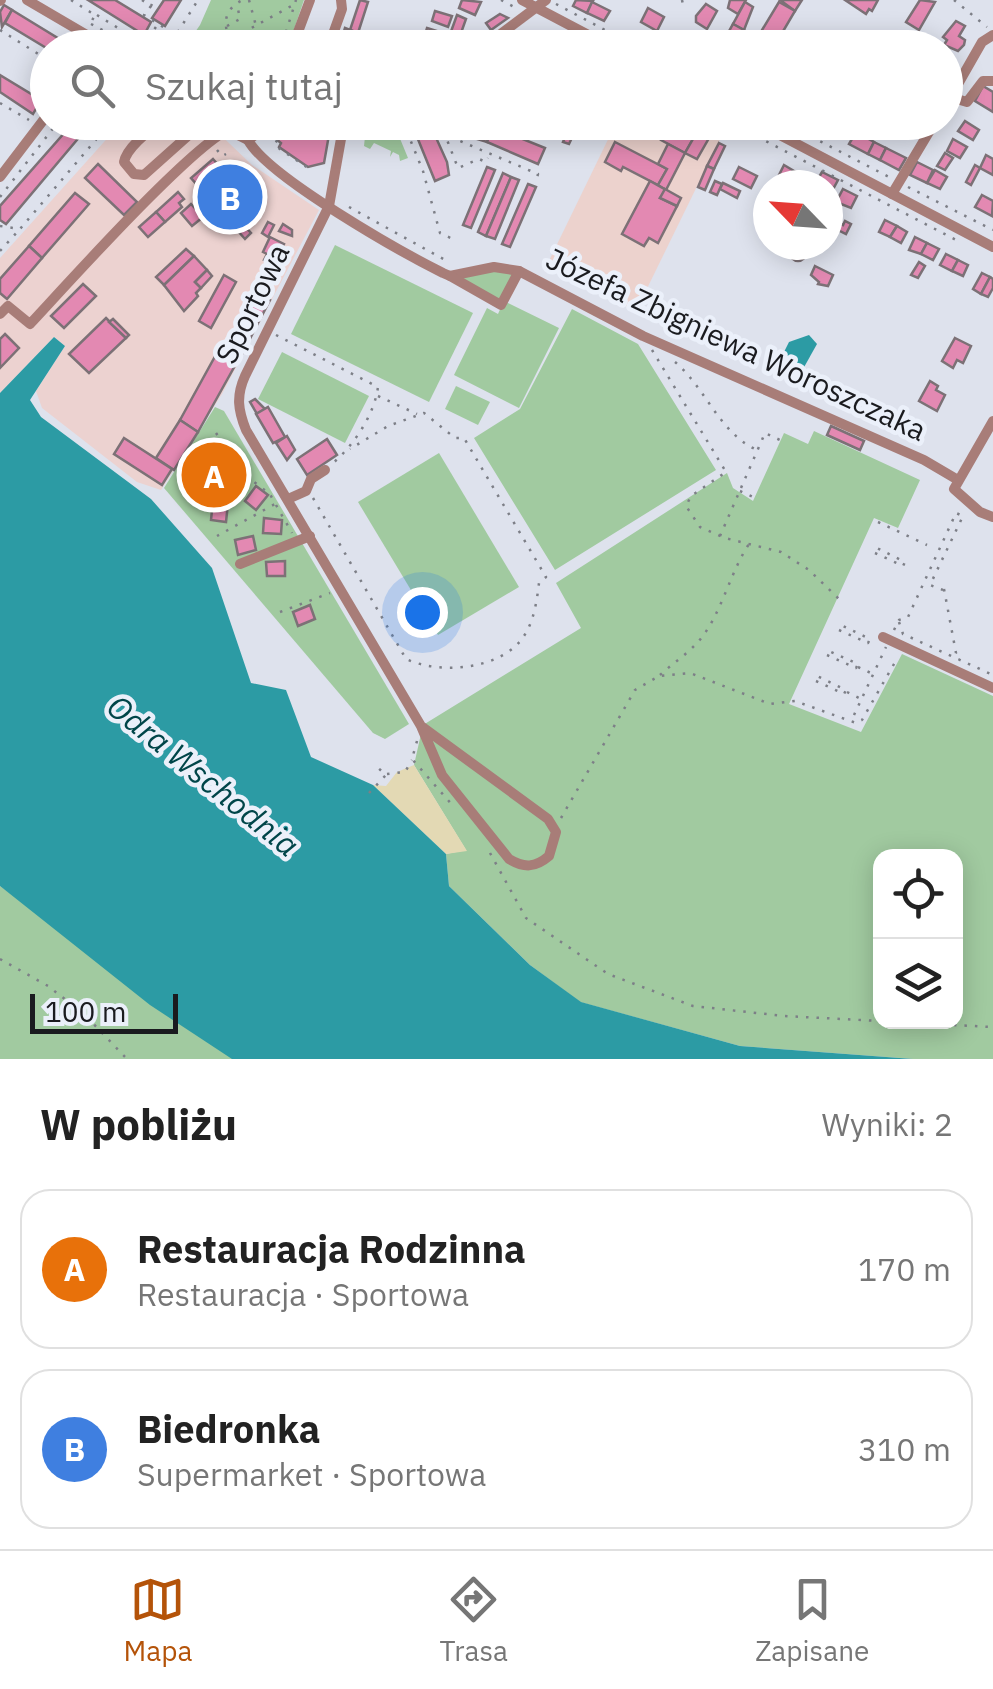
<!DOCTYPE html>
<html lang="pl">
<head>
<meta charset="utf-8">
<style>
	:root { --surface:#fff; --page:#f2f2f2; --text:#222; --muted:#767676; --line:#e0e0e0; --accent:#b45309 }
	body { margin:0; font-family:"IBM Plex Sans",sans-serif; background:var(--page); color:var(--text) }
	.controls { position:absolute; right:30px; bottom:30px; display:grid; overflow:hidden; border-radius:20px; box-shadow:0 5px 25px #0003 }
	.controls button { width:90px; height:90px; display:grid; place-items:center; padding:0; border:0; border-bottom:2px solid var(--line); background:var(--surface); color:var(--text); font:50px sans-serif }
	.compass { position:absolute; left:753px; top:170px; width:90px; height:90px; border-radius:50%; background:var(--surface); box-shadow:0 5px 25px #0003; rotate:295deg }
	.scale { position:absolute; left:30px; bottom:25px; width:148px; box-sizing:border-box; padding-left:10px; border:5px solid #1a1b1f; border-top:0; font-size:28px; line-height:35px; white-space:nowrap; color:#1a1b1f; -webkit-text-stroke:8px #ebf0fa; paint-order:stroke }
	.you { position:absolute; left:422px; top:612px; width:35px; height:35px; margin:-25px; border:8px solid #fff; border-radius:50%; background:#1a73e8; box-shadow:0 0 0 15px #1a73e833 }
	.badge { display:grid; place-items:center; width:65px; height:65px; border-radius:50%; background:var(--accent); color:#fff; font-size:32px; font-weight:700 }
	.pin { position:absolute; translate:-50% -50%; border:5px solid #fff; box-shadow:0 2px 10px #0006 }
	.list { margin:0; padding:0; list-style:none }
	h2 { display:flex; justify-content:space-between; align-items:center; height:130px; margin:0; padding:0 40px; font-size:42px }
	h2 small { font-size:32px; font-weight:400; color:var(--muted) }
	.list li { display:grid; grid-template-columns:65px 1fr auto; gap:30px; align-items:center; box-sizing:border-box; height:160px; margin:0 20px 20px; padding:0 20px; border:2px solid var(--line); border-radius:30px }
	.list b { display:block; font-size:38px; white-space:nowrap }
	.list p { margin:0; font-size:32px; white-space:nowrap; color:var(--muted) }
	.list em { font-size:32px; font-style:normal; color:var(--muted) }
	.icon { flex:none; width:55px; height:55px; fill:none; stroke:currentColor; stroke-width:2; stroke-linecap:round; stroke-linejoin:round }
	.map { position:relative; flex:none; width:993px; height:1059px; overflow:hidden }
	.search { position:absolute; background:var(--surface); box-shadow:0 5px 25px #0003; left:30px; right:30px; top:30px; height:110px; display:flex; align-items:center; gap:25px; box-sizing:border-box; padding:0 35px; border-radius:55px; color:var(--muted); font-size:38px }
	.sheet { height:490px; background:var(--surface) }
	nav { display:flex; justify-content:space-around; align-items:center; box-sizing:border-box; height:140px; border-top:2px solid var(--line); background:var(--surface); font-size:28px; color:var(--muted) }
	nav a { display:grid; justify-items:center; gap:5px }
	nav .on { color:var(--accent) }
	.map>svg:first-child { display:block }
	.commercial { fill:#ecd2d0 }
	.education { fill:#ecd2cd }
	.green { fill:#a1caa0; fill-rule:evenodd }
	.sand { fill:#e3d9b4 }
	.water { fill:#2c9ba4 }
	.building { fill:#e389b2; stroke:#7c7176; stroke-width:2.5 }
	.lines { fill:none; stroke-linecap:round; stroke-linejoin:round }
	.path { stroke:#7d7f87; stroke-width:2.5; stroke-dasharray:2.5 8; stroke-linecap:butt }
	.minor { stroke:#a87d78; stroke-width:10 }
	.labels { text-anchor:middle; stroke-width:9; stroke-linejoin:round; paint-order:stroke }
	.street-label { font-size:30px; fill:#1a1b1f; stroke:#ebf0fa }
	.water-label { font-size:32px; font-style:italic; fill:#004549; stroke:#ebf0fa }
</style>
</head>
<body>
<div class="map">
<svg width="993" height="1059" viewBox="0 0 993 1059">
	<rect width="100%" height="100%" fill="#dee2ed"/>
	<path class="commercial" d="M121,123H208L252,165L319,210L222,394L161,490L137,482L42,408L36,391L65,346L54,337L0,393V258Z"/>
	<path class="education" d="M616,123H728L636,311L546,267Z"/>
	<g class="green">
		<path d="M211,0H304L288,47L184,48L200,25Z"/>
		<path d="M387,123L394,124L408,158L400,161L399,155L393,152L390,157L391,151L374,143L370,149L364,146L366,127L374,125L376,131L388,129Z"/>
		<path d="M335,245L473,313L429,402L291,334Z"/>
		<path d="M494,267L519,271L504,301L559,328L519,408L454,375L487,308L498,314L502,305L450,276Z"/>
		<path d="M572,309L638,344L716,470L555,570L474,438L520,409Z"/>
		<path d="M282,352L369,396L345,443L258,399Z"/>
		<path d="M456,386L490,402L478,425L445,409Z"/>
		<path d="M215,407L224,411L409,724L385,739L373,733L164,488Z"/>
		<path d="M814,431L920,480L898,528L874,518L789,704L861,732L902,654L993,696V1059H913L740,1046L580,1002L530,965L449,886L446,854L466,850L414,765L423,725L581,628L556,583L727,473L733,488L753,501L784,433L808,444ZM880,856H956V1022H880Z"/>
		<path d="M439,453L519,587L438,635L358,502Z"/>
		<path d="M0,886L14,896L246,1059H0Z"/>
	</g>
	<path class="sand" d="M414,765L467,851L446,854L373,785L386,786L397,772Z"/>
	<g class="water">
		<path d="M809,335L817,344L803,369L788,362L784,352L789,342Z"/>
		<path d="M54,337L65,346L30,400L41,417L151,499L212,568L251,683L286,690L311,757L373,785L446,854L449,886L530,965L581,1002L740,1046L913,1059H232L150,1005L0,886V393Z"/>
	</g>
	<g class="building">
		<path d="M88,0H115L151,22L144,35Z"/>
		<path d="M164,0H181L165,26L152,18Z"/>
		<path d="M360,0L368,2L358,33L350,30Z"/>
		<path d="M462,0L481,2L475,15L459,8Z"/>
		<path d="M576,0L593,1L587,13L573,6Z"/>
		<path d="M746,0L738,14L728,8L730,0Z"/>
		<path d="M780,0H802L795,11Z"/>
		<path d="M845,0H878L872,11L869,9L866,14Z"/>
		<path d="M920,0L935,2L919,30L906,22Z"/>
		<path d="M592,2L610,11L604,21L587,13Z"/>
		<path d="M745,2L753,7L744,30L733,24Z"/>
		<path d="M779,2L795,11L775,45L759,35Z"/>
		<path d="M706,4L717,11L707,29L696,22V16Z"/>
		<path d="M4,5L12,10L2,27L0,12Z"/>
		<path d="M648,8L664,17L657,31L641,22Z"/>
		<path d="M12,10L74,48L48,49L5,23Z"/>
		<path d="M435,11L452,16L448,27L432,21Z"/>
		<path d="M500,14L508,18L491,30L486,23Z"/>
		<path d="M457,15L466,19L456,47L445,48Z"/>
		<path d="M956,21L965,26L959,36L965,40L964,45L958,51L944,45L947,40L943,37Z"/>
		<path d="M733,24L744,30L739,39L728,33Z"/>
		<path d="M345,28L358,33L353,48H339Z"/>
		<path d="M427,28L437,31L434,41L438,43L436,48H421Z"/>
		<path d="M759,35L775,45L774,48L754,44Z"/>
		<path d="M0,75L41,100L33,114L0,92Z"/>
		<path d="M983,86L993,92V112L975,101Z"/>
		<path d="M965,121L979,130L973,140L958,131Z"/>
		<path d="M74,122H92L6,224L0,220V206Z"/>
		<path d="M305,122H324L323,128L330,129L324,163L308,167L279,147L281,143L275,138L279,128Z"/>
		<path d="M411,122H429L447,162L449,175L435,181Z"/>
		<path d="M483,122L493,127L487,142L467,136L459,123Z"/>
		<path d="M670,122H679L697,132L685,153L661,140Z"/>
		<path d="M566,123L577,127L569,144L563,142L565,137L561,136Z"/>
		<path d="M493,127L545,148L538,164L487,142Z"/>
		<path d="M697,132L709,138L697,159L685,153Z"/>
		<path d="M856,132L874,142L868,154L849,144Z"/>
		<path d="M953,139L967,147L960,158L947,151Z"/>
		<path d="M615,142L667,169L658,185L623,167L621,171L605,162Z"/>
		<path d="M874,142L886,148L880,160L868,154Z"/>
		<path d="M719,143L725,146L714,169L707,166Z"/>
		<path d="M668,144L685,153L666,190L658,185L667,169L658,164Z"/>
		<path d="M886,148L906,158L899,170L880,160Z"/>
		<path d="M945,153L953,158L945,170L937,166Z"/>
		<path d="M986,155L993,159V175L980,168Z"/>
		<path d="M213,159L221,168L226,163L234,175L230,179L235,184L240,182L236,185L259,201L241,222L251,233L245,239L191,178Z"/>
		<path d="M917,162L933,170L927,183L910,175Z"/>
		<path d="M98,164L137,202L124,215L85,178Z"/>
		<path d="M784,165L804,177L799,185L775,183Z"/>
		<path d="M975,165L980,168L971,185L966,182Z"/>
		<path d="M707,166L714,169L705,190L698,187Z"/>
		<path d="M487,167L495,170L471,228L463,225Z"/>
		<path d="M739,167L757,176L751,188L733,179Z"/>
		<path d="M935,170L947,177L940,189L927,183Z"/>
		<path d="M822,172L838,180L831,193L828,185L815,184Z"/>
		<path d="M503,173L511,177L486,236L478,232Z"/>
		<path d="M511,177L519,180L495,239L486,236Z"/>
		<path d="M650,181L666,190L660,198L677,206L658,243L649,238L644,246L622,234Z"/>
		<path d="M715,181L722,184L717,195L710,192Z"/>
		<path d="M723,183L740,191L737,198L720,189Z"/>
		<path d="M528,184L536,187L510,247L502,244Z"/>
		<path d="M665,189L681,198L677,206L660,198Z"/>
		<path d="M843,189L857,196L851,208L836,202Z"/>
		<path d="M178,192L184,199L179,203L182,207L165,222L156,212Z"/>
		<path d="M75,193L89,204L42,258L29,246Z"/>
		<path d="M982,195L993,201L992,216L975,207Z"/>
		<path d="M191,204L203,217L192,226L181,213Z"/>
		<path d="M156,212L165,222L148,237L139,227Z"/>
		<path d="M828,218L843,225L845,221L851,224L846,234L828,225Z"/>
		<path d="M885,220L897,226L890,237L879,232Z"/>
		<path d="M268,222L274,225L268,237L262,233Z"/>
		<path d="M283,224L292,230V236L279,231Z"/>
		<path d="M897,226L907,232L901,243L890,237Z"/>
		<path d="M270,237L284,244L274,265L264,260L267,254L263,252Z"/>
		<path d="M915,237L927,243L921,254L909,250Z"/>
		<path d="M927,243L939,249L933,260L921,254Z"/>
		<circle cx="798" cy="253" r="8"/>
		<path d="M29,246L42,258L7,299L0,293V279Z"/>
		<path d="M186,249L194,256L164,285L156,277Z"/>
		<path d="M946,254L958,260L952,271L940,265Z"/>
		<path d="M194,256L207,270L195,282L201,288L196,293L198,296L184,311L164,285Z"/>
		<path d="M559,257L611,283L607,289L555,264Z"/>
		<path d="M958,260L968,265L963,276L952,271Z"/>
		<path d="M919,262L925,266L918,278L911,275Z"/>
		<path d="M815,266L833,275L828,286L818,284L819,282L811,275Z"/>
		<path d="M207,270L212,276L201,288L195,282Z"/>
		<path d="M982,273L990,277L981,294L973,289Z"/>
		<path d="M224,275L236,282L211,328L199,321Z"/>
		<path d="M990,277L993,279V288L988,297L981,294Z"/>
		<path d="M83,284L96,296L64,328L51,316Z"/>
		<path d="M254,292L270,300L241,356L225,348Z"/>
		<path d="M106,318L126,338L89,373L69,354Z"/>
		<path d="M113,319L129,335L126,338L109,322Z"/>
		<path d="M5,334L19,348L0,368V339Z"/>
		<path d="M955,338L971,346L963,363L957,360L953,368L942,361Z"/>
		<path d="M221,345L241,356L237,362L218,351Z"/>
		<path d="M218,351L237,362L198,432L180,420Z"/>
		<path d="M930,381L938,386L936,390L945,395L937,411L919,401Z"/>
		<path d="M255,399L265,409L257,414L250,402Z"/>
		<path d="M268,407L285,437L273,443L256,414Z"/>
		<path d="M180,420L198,432L174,470L156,458Z"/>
		<path d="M831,426L864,441L860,450L827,435Z"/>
		<path d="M287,436L295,450L287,460L276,443Z"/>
		<path d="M124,438L172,469L162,485L114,454Z"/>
		<path d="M327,439L337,455L307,475L297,459Z"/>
		<path d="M217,448L223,453L218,457L221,463L210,472L201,461Z"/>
		<path d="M229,457L235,464L201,492L194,483Z"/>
		<path d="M256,486L268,495L256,510L245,501Z"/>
		<path d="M213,501L228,503L226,522L211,520Z"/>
		<path d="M264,518L282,520L281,534L263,533Z"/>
		<path d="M253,536L256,550L238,555L235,540Z"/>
		<path d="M285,561V576H267L266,562Z"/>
		<path d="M310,605L315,619L298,626L293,612Z"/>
	</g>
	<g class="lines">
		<g class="path">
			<path d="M71,0L95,15L89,26"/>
			<path d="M142,0L151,6L154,0"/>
			<path d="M249,0L262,48"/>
			<path d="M501,0L516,8"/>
			<path d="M682,0L684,9"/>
			<path d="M954,0L987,27"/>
			<path d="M556,4L639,48"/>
			<path d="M151,6L144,15L176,35L198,0"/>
			<path d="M97,15L144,44L158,24"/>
			<path d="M91,24L136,48"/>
			<path d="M227,26L240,19L237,4"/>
			<path d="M0,30L48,60"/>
			<path d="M286,32L296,0"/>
			<path d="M230,39C222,23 225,8 243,0"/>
			<path d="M215,48L295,4"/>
			<path d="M0,103L29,120"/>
			<path d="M403,122L423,171L440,233L457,241"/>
			<path d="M440,122L458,168L479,159L486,162L488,158"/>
			<path d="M452,122L460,141L538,174L537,178"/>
			<path d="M729,122L960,242"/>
			<path d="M783,122L889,177"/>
			<path d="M283,124L273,139L279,143L277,147L308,168"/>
			<path d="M217,150L222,156L226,154"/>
			<path d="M908,187L993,230"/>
			<path d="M0,197L58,122"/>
			<path d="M349,207L447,261"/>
			<path d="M0,226L20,229L111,122"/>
			<path d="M0,251L19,230"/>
			<path d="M276,335L378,387C374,416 353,446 332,464"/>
			<path d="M652,350L726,472L691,496L686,506L700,527L725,538L781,552L809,570L839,599"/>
			<path d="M675,362C706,388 719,433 757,450"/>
			<path d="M378,396L417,414"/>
			<path d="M216,433L246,476L270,494L275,504L217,536"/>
			<path d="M740,491L753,497"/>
			<path d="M313,498L406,659C440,675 502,670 524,636C534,621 537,600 539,583L546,577L464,438H455L424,413L388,426L350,449"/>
			<path d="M276,505L292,533"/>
			<path d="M878,522L927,545"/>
			<path d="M720,536L765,433L780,440"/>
			<path d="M875,553L903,566L905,562L877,548"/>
			<path d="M944,589L956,653L954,657"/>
			<path d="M280,612L330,593"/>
			<path d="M899,622L903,634L993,675"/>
			<path d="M839,630L868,643L870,639L841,625"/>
			<path d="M894,630L899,620L908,617L956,513L963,516L930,585L943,590"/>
			<path d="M827,655L856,668L858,664L829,651"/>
			<path d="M858,667L873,674"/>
			<path d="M660,675C672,664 686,655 697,643C721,617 729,574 749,544"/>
			<path d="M816,681L844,694L846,690L817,676"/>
			<path d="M847,692L861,699"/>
			<path d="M854,715L886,647"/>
			<path d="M417,741L412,759L454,807"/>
			<path d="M387,774L405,772L412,760"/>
			<path d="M369,793L386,775L376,766"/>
			<path d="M561,818L635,690L659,676L690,673L770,704L795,701L856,723L862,720L898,657"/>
			<path d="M490,853L526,918L608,974L693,1006L784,1016L880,1021"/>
			<path d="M0,959L48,986L84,1014L127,1059"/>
			<path d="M891,1022L993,1027"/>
		</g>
		<g class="minor">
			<path d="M27,0L109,48"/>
			<path d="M522,0L613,48"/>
			<path d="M0,1L1,0"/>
			<path d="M292,48L310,0"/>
			<path d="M328,48L342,9L341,0"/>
			<path d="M482,48L546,0"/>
			<path d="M950,97L967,102L983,81H993"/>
			<path d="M946,105L982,42L993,35"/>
			<path d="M344,122L329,206L245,376C236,396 238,410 246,430L421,726L548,819L556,832L549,856C535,868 524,868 509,859L442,775L421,726"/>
			<path d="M755,122L993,247"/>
			<path d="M236,123V134L248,140L258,133V122"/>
			<path d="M184,138C177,135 168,128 160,128C147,128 126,151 124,162L134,174L144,175L191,133L210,122"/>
			<path d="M248,140C268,177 401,252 443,273L450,276L494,267L519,271L643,336L924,460L958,480"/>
			<path d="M0,177L48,114"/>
			<path d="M892,194L935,122"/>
			<path d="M450,276L501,305L519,271"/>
			<path d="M0,314L8,306L30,324C62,290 201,134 235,127"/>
			<path d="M993,421L954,489L980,512L993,517"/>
			<path d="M288,499L306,491L311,479L325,470"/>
			<path d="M240,564L310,536"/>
			<path d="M883,637L993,688"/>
		</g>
	</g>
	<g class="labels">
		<g class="street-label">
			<text transform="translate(253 304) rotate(-64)" y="10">Sportowa</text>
			<text transform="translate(736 345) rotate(25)" y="10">Józefa Zbigniewa Woroszczaka</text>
		</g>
		<g class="water-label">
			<text transform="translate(203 776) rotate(39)" y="11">Odra Wschodnia</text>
		</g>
	</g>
</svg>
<div class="controls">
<button><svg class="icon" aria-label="locate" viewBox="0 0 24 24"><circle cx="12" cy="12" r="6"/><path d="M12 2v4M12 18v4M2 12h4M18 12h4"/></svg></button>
<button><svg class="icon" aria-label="layers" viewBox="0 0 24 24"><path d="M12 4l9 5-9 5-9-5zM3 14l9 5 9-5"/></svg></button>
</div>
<svg class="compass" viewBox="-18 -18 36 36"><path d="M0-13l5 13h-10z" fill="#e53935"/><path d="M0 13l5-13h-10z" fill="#767676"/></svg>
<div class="scale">100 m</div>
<div class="you"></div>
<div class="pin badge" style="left:214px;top:475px;background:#e8710a">A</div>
<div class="pin badge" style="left:230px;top:197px;background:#3f7fe0">B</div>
<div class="search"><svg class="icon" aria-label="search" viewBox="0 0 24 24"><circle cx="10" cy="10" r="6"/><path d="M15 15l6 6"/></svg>Szukaj tutaj</div>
</div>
<section class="sheet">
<h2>W pobliżu<small>Wyniki: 2</small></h2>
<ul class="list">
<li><span class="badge" style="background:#e8710a">A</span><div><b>Restauracja Rodzinna</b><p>Restauracja · Sportowa</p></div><em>170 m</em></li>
<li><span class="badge" style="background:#3f7fe0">B</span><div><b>Biedronka</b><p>Supermarket · Sportowa</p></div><em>310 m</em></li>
</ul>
</section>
<nav>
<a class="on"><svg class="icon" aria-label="map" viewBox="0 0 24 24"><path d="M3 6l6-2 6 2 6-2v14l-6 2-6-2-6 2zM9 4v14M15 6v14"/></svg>Mapa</a>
<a><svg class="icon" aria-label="directions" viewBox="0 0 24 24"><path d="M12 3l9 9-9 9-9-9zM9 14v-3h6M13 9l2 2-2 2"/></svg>Trasa</a>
<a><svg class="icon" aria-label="saved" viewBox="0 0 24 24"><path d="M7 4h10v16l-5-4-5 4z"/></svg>Zapisane</a>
</nav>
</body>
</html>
